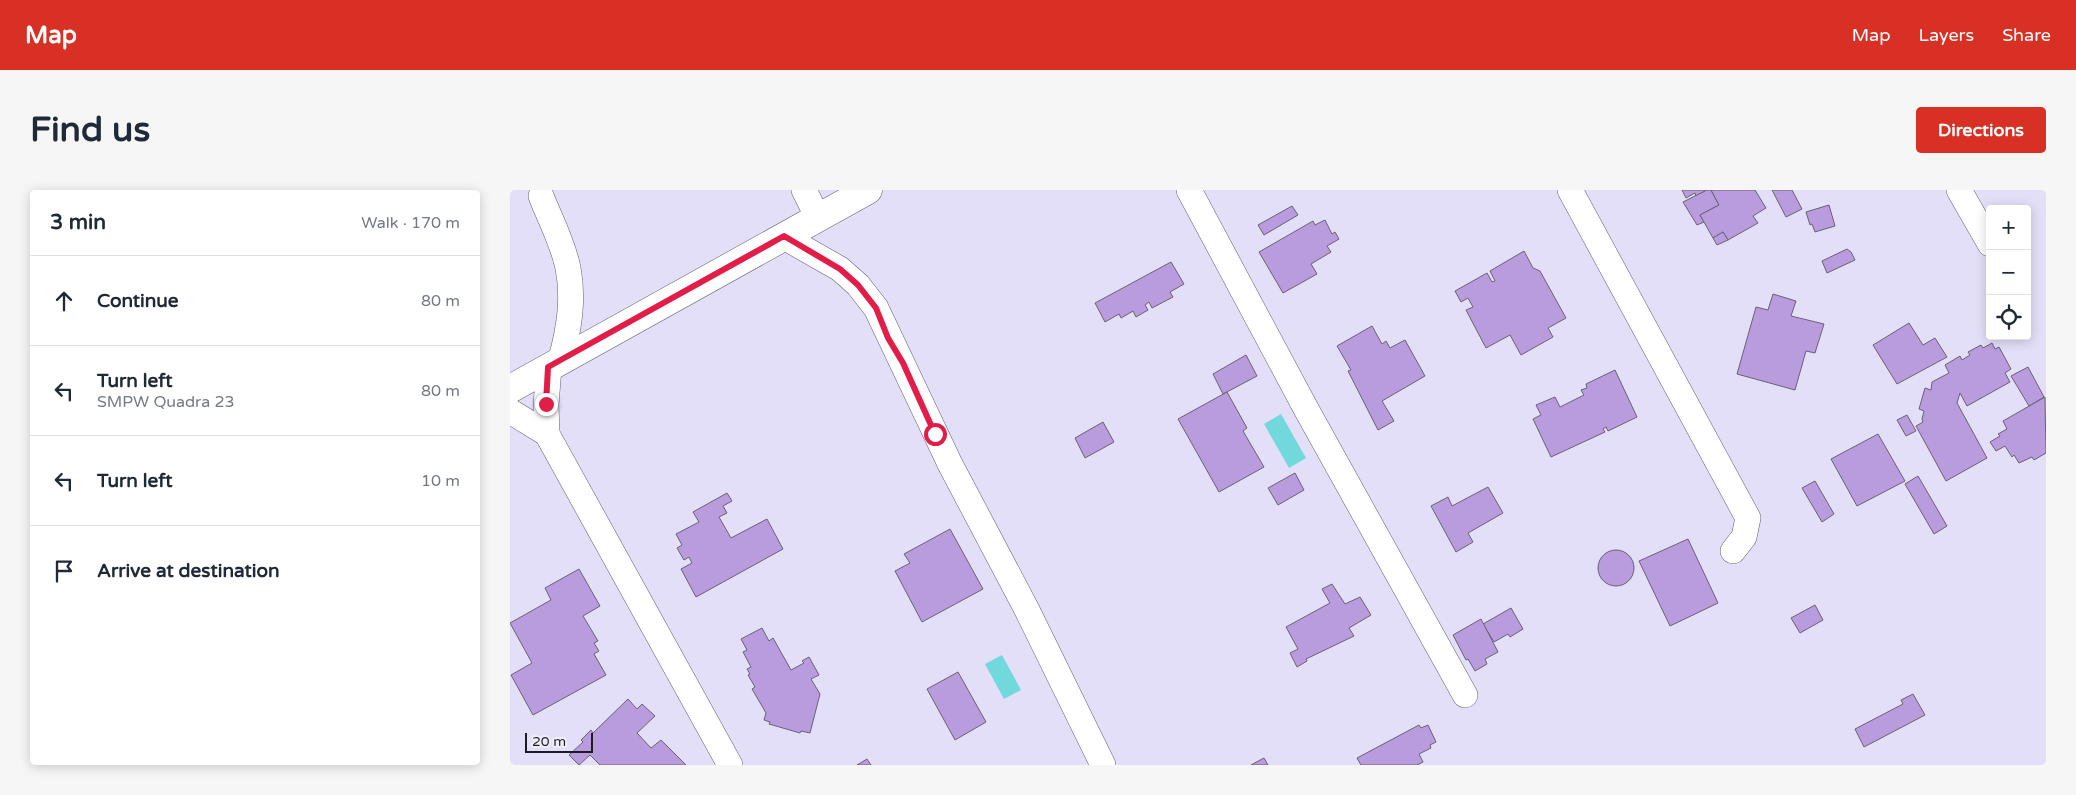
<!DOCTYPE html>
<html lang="en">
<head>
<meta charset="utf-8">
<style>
	:root { --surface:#fff; --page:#f6f6f7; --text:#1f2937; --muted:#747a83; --line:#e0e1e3; --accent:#d93025 }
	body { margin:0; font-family:"Varela Round",sans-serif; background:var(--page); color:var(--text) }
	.controls { position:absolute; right:15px; top:15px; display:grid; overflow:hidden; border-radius:5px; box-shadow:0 2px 12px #0003 }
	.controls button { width:45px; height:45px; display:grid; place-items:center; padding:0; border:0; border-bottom:1px solid var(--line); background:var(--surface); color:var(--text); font:25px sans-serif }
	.scale { position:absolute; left:15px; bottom:12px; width:68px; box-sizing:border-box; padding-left:5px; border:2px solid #1d1c24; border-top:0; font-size:14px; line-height:18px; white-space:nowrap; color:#1d1c24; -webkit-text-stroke:4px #f0eefd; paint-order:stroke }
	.stop { position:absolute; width:15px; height:15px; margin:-11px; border:4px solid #e11d48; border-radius:50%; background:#fff }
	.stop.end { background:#e11d48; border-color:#fff; box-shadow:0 1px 5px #0008 }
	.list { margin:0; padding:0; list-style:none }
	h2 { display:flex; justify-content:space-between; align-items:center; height:65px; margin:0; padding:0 20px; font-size:21px }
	h2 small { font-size:16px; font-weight:400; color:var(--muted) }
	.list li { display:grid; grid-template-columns:32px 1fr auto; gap:15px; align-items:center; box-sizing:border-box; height:90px; padding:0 20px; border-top:1px solid var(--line) }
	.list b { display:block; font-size:19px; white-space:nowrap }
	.list p { margin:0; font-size:16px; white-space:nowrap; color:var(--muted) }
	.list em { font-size:16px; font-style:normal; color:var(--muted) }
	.icon { flex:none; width:28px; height:28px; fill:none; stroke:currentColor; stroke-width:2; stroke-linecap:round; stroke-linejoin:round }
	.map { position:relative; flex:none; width:1536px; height:575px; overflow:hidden; border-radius:5px }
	header { display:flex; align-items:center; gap:30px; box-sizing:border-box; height:70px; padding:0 25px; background:var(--accent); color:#fff }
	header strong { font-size:24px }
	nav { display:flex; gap:28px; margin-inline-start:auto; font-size:18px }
	.intro { display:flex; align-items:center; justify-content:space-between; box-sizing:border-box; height:120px; padding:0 30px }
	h1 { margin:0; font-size:35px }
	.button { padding:12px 22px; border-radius:5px; background:var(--accent); color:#fff; font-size:18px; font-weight:700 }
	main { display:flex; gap:30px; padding:0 30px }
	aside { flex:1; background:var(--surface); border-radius:5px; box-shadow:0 2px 12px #0003 }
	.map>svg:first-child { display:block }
	.water { fill:#71d8db }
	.building { fill:#b89cdd; stroke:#6a6176 }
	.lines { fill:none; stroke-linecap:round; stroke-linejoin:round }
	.minor-casing { stroke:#625f74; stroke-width:26 }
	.tertiary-casing { stroke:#625f74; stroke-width:29 }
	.minor { stroke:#fff; stroke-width:25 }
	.tertiary { stroke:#fff; stroke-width:28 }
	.route { stroke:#e11d48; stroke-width:6 }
</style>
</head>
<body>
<header>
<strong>Map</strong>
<nav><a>Map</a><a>Layers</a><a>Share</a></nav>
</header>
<div class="intro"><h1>Find us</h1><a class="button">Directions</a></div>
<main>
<aside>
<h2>3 min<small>Walk · 170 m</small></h2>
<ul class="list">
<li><svg class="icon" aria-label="ahead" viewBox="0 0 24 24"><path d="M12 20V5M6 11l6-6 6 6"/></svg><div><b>Continue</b></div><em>80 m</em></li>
<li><svg class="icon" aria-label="left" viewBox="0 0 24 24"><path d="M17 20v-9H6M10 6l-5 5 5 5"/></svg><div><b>Turn left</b><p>SMPW Quadra 23</p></div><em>80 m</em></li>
<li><svg class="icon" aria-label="left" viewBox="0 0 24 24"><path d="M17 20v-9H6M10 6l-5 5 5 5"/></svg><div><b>Turn left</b></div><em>10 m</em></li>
<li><svg class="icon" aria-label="arrive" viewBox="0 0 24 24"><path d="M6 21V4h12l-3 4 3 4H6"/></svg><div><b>Arrive at destination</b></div></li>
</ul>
</aside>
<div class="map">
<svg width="1536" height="575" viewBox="0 0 1536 575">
	<rect width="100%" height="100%" fill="#e3dff8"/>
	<g class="water">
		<path d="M771,224L796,268L779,278L754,234Z"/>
		<path d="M492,465L511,500L494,509L475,474Z"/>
	</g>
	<g class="building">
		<path d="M1172,0H1197L1186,6L1185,3L1176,8Z"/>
		<path d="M1197,0H1201L1209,15L1190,25L1194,32L1187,35L1173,12Z"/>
		<path d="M1201,0H1245L1256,18L1243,26L1248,33L1218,50L1213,42L1203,48L1190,25L1209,15Z"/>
		<path d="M1262,0H1282L1292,19L1276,27Z"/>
		<path d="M1319,15L1325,36L1305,42L1302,34L1300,35L1296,22Z"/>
		<path d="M782,16L788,25L754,45L748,35Z"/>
		<path d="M815,30L822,44L825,42L829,49L817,56L821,62L801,74L807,84L773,103L749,62L803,31L805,35Z"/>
		<path d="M1213,42L1218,50L1207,55L1203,48Z"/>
		<path d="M1337,59L1341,62L1345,70L1317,83L1312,71Z"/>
		<path d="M1014,61L1023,78L1030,81L1056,128L1038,138L1043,147L1011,165L1000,145L976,158L956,120L963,117L958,108L951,112L945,101L977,83L982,92L985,91L980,81Z"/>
		<path d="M661,72L674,94L660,102L663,107L642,118L639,112L635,115L638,120L626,127L623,121L611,128L609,124L595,132L585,113Z"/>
		<path d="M1263,104L1286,111L1281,126L1314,134L1305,163L1296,161L1285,200L1227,184L1246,117L1258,120Z"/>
		<path d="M1399,133L1413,155L1425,148L1437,167L1387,194L1363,155Z"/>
		<path d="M862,136L872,154L876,151L880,158L895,150L915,186L872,211L884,231L868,240L838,181L841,180L827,156Z"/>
		<path d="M1482,153L1485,159L1489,157L1501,179L1495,183L1500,192L1457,216L1450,203L1447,213L1477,268L1436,291L1406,236L1413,232L1412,229L1414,221L1409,219L1415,198L1421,200L1422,192L1439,183L1435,175L1450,166L1452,170L1460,165L1458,162L1471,155L1473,158Z"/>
		<path d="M736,165L747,186L713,204L703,184Z"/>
		<path d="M1518,177L1534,207L1519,216L1501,186Z"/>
		<path d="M1105,180L1127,227L1098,241L1096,237L1093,239L1095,242L1041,267L1023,229L1031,225L1026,215L1045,207L1050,217L1074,205L1071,200L1077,198L1076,194Z"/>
		<path d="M717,202L737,238L733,241L754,277L709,302L668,229Z"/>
		<path d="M1535,207L1536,263L1524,270L1522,267L1509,273L1504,265L1502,267L1495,256L1486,261L1480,252L1490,246L1488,244L1497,239L1493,231Z"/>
		<path d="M1397,225L1406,241L1396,246L1387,230Z"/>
		<path d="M593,232L604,252L575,268L565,248Z"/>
		<path d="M1368,244L1395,291L1347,316L1321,269Z"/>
		<path d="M785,283L794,300L768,315L758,298Z"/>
		<path d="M1408,286L1437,336L1424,344L1395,294Z"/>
		<path d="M1305,291L1324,324L1312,332L1292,298Z"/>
		<path d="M978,297L993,323L958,343L963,352L946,362L921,316L938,307L942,316Z"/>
		<path d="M217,303L222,311L213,316L217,323L209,327L221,348L257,329L273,359L186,407L171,379L182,373L179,367L174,370L167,358L172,355L166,344L189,332L183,322Z"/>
		<path d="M440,339L473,399L412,432L385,381L400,373L394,364Z"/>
		<path d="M1178,349L1208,413L1160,436L1129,371Z"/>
		<circle cx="1106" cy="378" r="18"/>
		<path d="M69,379L90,416L73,426L88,451L84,453L89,461L84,464L96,485L23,525L1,485L22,473L0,433L41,410L35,398Z"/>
		<path d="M822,394L835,414L850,407L861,425L839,438L844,446L796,469L797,471L787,477L780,463L788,459L776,437L820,413L812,399Z"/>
		<path d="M1305,415L1313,430L1290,443L1281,428Z"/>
		<path d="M1001,418L1013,439L1000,447L998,444L984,452L973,434Z"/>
		<path d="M971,429L988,462L975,469L977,474L965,481L958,469L956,470L943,445Z"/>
		<path d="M252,438L259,451L263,448L281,480L294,473L292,471L299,467L309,485L301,489L310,504L300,543L291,541L290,543L259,534L260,532L254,530L256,523L242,499L245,497L238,485L240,484L237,479L241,477L233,462L237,460L231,449Z"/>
		<path d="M448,482L476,532L445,550L417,499Z"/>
		<path d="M1403,504L1415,525L1354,557L1345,539L1393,514L1391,510Z"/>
		<path d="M118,509L127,519L132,514L145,526L127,543L141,558L151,550L176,575H90L80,565L69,575L59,565L73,552L71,550L81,540L83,543Z"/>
		<path d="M909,535L911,538L918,535L926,552L920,555L921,558L909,564L913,572L907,575H851L847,568Z"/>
		<path d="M754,568L758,575H741L752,569Z"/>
		<path d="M357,569L361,575H347Z"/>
	</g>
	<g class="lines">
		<defs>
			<g id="minor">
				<path d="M294,0L308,28"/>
				<path d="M679,0L795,217L955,505"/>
				<path d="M1060,0L1238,328L1234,347L1223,361"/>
				<path d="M1449,0L1480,54"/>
				<path d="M31,6C40,29 53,53 58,78C64,109 59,139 51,169"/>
				<path d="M274,47L330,79L348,95L366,118L440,274L517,420L593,575"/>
				<path d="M0,221L37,244L220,575"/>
				<path d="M37,244L36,215L39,177"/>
			</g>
			<path id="tertiary" d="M0,199L358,0"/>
		</defs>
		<use href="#minor" class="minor-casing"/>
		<use href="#tertiary" class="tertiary-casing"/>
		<use href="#minor" class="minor"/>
		<use href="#tertiary" class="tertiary"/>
	</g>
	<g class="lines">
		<path class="route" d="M36,214L38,177L274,46L330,79L348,95L366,118L378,148L393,173L425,244"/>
	</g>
</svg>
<div class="controls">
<button>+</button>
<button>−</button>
<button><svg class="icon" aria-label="locate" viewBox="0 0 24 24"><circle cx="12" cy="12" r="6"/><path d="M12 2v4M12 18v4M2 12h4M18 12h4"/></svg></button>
</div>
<div class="scale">20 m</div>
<div class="stop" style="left:425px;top:244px"></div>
<div class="stop end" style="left:36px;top:214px"></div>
</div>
</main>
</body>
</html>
